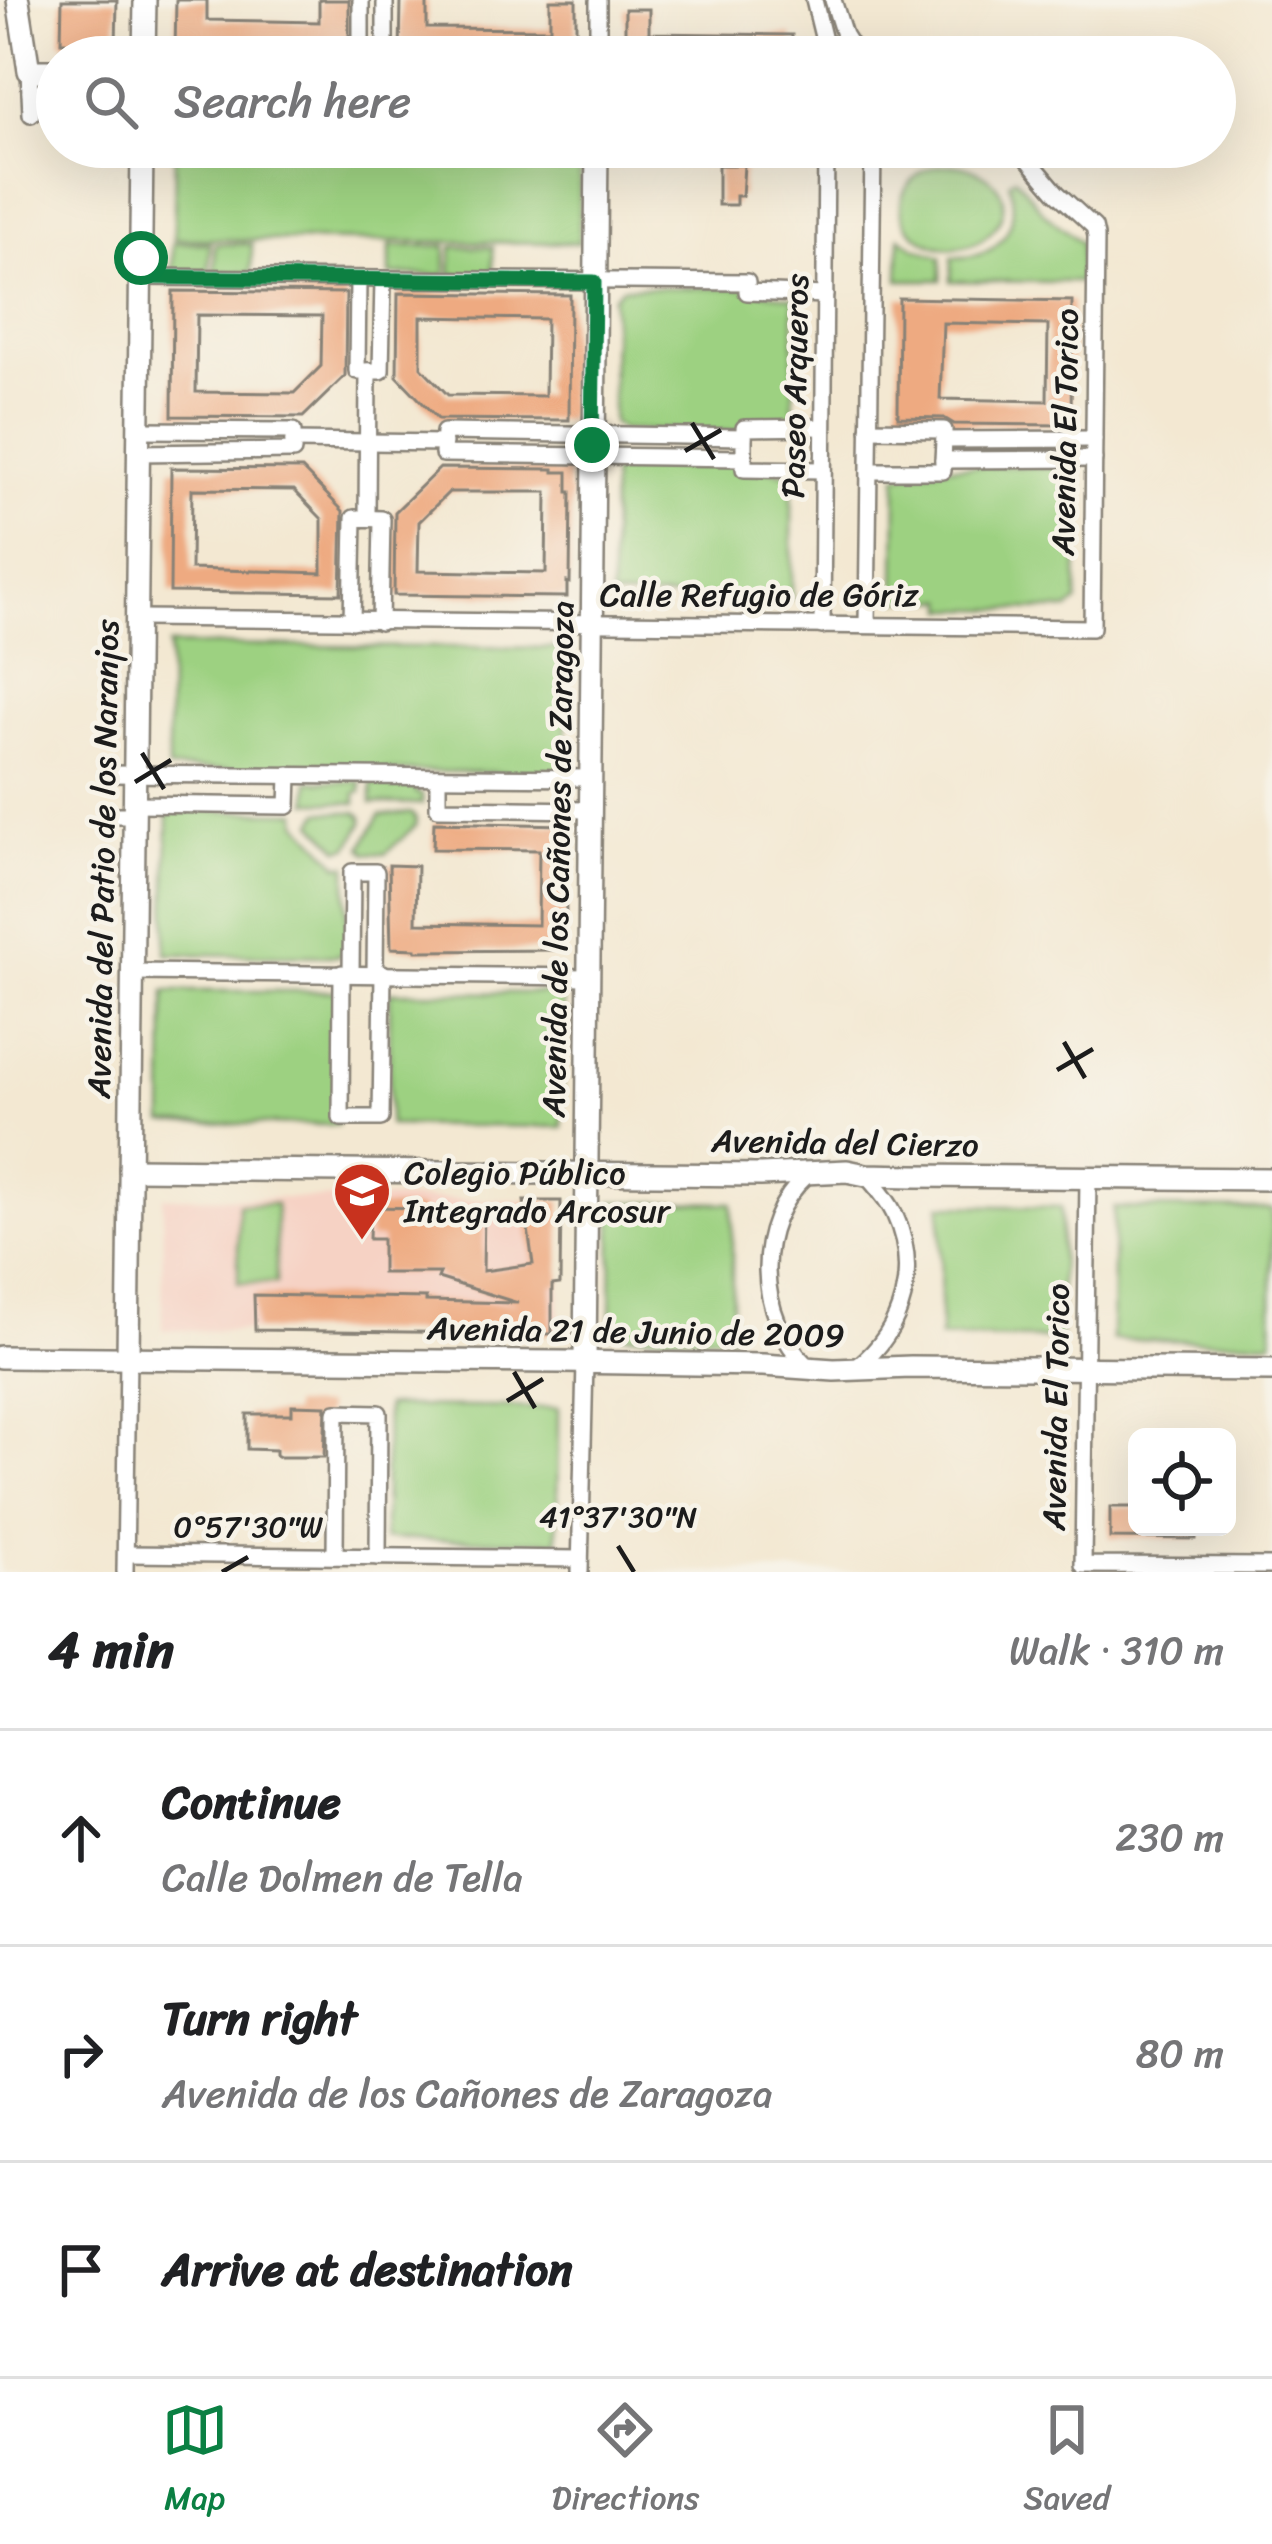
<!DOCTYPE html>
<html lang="en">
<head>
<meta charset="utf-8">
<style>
	:root { --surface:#fff; --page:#f6f6f6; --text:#202124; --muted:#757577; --line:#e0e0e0; --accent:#0b8043 }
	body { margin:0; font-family:Sriracha,sans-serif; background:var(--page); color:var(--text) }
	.controls { position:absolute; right:36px; bottom:36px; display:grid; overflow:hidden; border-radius:18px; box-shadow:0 12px 48px #0002 }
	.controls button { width:108px; height:108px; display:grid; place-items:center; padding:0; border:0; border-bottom:3px solid var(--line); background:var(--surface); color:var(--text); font:60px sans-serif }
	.stop { position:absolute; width:36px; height:36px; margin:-27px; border:9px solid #0b8043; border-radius:50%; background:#fff }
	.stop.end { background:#0b8043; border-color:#fff; box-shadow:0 3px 12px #0008 }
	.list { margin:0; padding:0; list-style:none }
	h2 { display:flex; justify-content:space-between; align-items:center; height:156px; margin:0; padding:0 48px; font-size:51px }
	h2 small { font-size:39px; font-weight:400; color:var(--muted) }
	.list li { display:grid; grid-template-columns:78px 1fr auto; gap:36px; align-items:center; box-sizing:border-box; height:216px; padding:0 48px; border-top:3px solid var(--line) }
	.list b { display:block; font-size:45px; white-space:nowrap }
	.list p { margin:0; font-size:39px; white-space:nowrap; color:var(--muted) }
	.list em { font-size:39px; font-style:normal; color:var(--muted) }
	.icon { flex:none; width:66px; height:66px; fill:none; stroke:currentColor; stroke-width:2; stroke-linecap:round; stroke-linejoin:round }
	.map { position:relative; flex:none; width:1272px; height:1572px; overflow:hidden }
	.search { position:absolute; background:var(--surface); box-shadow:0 12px 48px #0002; left:36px; right:36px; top:36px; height:132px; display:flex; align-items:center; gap:30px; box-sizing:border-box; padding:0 42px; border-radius:66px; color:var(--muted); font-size:45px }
	.sheet { height:804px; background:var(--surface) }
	nav { display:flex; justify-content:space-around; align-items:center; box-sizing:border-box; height:168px; border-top:3px solid var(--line); background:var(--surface); font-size:33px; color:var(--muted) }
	nav a { display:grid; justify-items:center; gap:6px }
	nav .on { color:var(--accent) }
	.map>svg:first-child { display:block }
	.built { fill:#f6d2c4 }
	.green { fill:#9dd181; stroke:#5c764e; stroke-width:3 }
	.building { fill:#eeaa81; fill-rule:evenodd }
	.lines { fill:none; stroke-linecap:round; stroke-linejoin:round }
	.street-casing { stroke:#888277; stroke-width:20 }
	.secondary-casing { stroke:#888277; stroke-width:26 }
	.street { stroke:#fff; stroke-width:15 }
	.secondary { stroke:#fff; stroke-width:21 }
	.route { stroke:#0b8043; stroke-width:15 }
	.ticks { fill:none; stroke:#1c1c1c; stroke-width:4.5 }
	.labels { text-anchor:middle; stroke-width:9; stroke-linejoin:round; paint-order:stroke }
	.street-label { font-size:33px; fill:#1c1c1c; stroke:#f7f3e8 }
	.poi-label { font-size:33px; fill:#1c1c1c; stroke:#f7f3e8; text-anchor:start }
	.ticks-label { font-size:30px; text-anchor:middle; fill:#1c1c1c; stroke:#f7f3e8; stroke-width:9; stroke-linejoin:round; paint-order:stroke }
</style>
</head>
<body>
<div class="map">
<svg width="1272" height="1572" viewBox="0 0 1272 1572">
	<rect width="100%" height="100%" fill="#f7f3e8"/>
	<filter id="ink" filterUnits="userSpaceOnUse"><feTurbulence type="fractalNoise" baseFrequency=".00833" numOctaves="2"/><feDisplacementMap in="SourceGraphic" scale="24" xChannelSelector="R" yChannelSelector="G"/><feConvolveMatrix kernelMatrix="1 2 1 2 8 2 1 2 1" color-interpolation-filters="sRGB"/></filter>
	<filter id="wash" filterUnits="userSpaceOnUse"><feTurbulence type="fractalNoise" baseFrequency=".004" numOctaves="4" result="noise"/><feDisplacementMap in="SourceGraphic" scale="48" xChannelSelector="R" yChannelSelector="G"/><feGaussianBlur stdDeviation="2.7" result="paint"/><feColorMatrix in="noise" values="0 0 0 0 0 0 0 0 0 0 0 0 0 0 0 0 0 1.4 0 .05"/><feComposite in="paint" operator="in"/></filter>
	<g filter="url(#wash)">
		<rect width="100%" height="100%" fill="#f3e8d2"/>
		<path class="built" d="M163,1197L561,1201L559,1334L162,1330Z"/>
		<g class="green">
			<path d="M175,147H580L579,243L174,239Z"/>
			<path d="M959,165C1056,189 973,284 915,234C889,212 902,179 931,168C940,165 950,165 959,165Z"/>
			<path d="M1015,177L1045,214L1081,243L1080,282L951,281L952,257C1000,260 1022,227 1009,182Z"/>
			<path d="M900,237L915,248L941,257V280H899Z"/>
			<path d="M173,243H210L209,272H173Z"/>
			<path d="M215,244H252L251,273L215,272Z"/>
			<rect x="390" y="246" width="56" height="29"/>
			<path d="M452,247H493V275H451Z"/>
			<path d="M622,287L742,288L794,298L793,422L740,432L621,430L612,423L613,296Z"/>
			<path d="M621,462L740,463L792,475V599L611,597L612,471Z"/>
			<path d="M949,466L1069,467L1078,475L1077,602L1068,610L947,609V600H896L897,476Z"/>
			<path d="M169,645L568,648L565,773L168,769Z"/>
			<path d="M309,781L361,782V792L356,793V803L309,802Z"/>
			<path d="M372,782L416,783V793L422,794V804L372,803Z"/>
			<path d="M168,811L298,812V822L339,865H347V948L338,956L166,954Z"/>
			<path d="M320,812H357L362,817L363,823L349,847L340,849L314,823Z"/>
			<path d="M411,813L416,818V825L385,854L367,853L362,847L380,815Z"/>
			<path d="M165,991H338L337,1125L164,1123Z"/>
			<path d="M390,992L563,993L562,1127L389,1125Z"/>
			<path d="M612,1202L732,1203V1336L611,1335Z"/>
			<rect x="238" y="1204" width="38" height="79"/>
			<path d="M941,1205L1061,1207L1060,1339L940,1338Z"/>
			<path d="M1114,1208L1272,1209V1341L1112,1340Z"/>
			<path d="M386,1406L558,1408L557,1541L384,1539Z"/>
		</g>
		<g id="blocks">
			<g class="building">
				<path d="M62,0H117L116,46H113V51H65V42H61Z"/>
				<path d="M176,0H207V20L319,22V0H349V53L175,52Z"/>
				<path d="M401,0H427V28L550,29V0H576V56L400,54Z"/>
				<path d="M625,9H649V33L792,35V57L625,56Z"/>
				<path d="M718,165H744L742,196H736V205H718Z"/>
				<path d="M173,291L346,293L345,376L303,417L172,416ZM197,315L322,316L321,366L294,393L196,392Z"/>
				<path d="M398,293L570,295L569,420L438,419L397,376ZM421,317L546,319L545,396L448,395L421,367Z"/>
				<path d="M899,298L1072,301L1071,425L954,424L944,418L898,417ZM943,323L1048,325L1047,401L940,399Z"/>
				<path d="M171,468L302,469L343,511L341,594L170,592ZM192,489L294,490L322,519V573L191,569Z"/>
				<path d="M440,468L554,469V472H568V492H571L570,583L567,582V597L394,595L395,512ZM449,492H547L546,573L418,571L419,522Z"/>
				<path d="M434,822L565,825L566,922H564L563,950L416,951V949L391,948L389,865L417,866L416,923L538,925L539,850L433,849Z"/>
				<path d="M524,1201H561L560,1284L552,1285V1334L255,1330L254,1295L426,1298V1301L518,1303L438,1278L440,1273H382V1239H369L370,1207L422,1208V1220L461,1213L460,1209L484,1207L483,1271L533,1264Z"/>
				<path d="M292,1405L326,1406L324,1457H280L276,1455V1450L247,1449V1414H292Z"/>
				<path d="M1110,1507H1137V1527H1196V1539L1110,1538Z"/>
			</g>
		</g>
	</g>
	<g filter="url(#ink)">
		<use href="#blocks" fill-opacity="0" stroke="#888277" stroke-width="3"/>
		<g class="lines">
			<defs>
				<g id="street">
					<path d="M814,0L828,57"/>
					<path d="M833,0L844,35L854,51"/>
					<path d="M361,57V0"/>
					<path d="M385,57V0"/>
					<path d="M598,57V0"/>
					<path d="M29,71L31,114"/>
					<path d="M30,92H57"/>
					<path d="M140,277L747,282V292L825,295"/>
					<path d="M358,280L357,371H381L383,280"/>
					<path d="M869,429L944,430V440"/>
					<path d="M444,432L744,437V458L443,454Z"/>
					<path d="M744,437V428L823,427"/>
					<path d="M1094,439L944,440L943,460L1094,459"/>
					<path d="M293,441L444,443"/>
					<path d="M138,453L293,451V431L138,430"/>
					<path d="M744,458V469L823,470"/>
					<path d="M869,471H943V460"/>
					<path d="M367,518L368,371"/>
					<path d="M139,618L1092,628L1096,236L1094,227L1057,193L1018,147"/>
					<path d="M352,621L354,518L382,519L380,622"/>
					<path d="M867,625L873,147"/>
					<path d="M822,626L826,147"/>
					<path d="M106,774L591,778"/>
					<path d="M438,777V808L590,810"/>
					<path d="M136,804L288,806L289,775"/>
					<path d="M105,815H136"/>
					<path d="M134,972L589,977"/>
					<path d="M342,973L341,1118H381L383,973"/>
					<path d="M351,973L352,872H376L375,973"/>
					<path d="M807,1175C752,1225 755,1316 808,1367"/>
					<path d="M1088,1177L1083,1565L1272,1566"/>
					<path d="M857,1367C904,1330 920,1269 894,1213C887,1198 876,1187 866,1175"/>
					<path d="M126,1554L580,1559"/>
					<path d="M335,1556L336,1412L379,1413L378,1557"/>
					<path d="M125,1572L128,1357"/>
					<path d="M580,1572L585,1362"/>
				</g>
				<g id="secondary">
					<path d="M18,0L29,71H57"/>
					<path d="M144,57L145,0"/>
					<path d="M831,57C842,50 853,48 864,57"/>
					<path d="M130,1169L761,1175L847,1171L866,1175L914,1176L1272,1179"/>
					<path d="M0,1357L561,1362L763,1365L834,1370L911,1367L1272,1370"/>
					<path d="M128,1357L142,147"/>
					<path d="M585,1362L597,147"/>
				</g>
			</defs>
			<use href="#street" class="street-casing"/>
			<use href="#secondary" class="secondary-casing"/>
			<use href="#street" class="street"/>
			<use href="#secondary" class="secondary"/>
		</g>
	</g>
	<g class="lines" filter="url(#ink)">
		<path class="route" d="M141,258L140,277L594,282L592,445"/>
	</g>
	<path class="ticks" d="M692,423L714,459M685,451L721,430M142,753L164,789M135,782L171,760M1064,1042L1085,1078M1057,1070L1093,1049M514,1372L535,1408M507,1401L543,1379M618,1546L634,1572M222,1572L248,1557"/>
	<defs>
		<symbol id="school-pin" viewBox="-11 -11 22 30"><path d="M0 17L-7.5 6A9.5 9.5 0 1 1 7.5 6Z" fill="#c8321e" stroke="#f7f3e8"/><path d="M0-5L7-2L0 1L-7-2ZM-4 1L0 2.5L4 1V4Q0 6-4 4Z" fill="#fff"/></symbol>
	</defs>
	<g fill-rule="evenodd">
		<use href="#school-pin" x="329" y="1158" width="66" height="90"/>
	</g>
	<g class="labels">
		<g class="street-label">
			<text transform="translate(794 386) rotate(-89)" y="12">Paseo Arqueros</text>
			<text transform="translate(1064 432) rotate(-89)" y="12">Avenida El Torico</text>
			<text x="759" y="606">Calle Refugio de Góriz</text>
			<text transform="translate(102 859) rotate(-89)" y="12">Avenida del Patio de los Naranjos</text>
			<text transform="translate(557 859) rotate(-89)" y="12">Avenida de los Cañones de Zaragoza</text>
			<text transform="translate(845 1142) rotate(1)" y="12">Avenida del Cierzo</text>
			<text transform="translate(636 1331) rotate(1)" y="12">Avenida 21 de Junio de 2009</text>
			<text transform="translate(1055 1407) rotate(-89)" y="12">Avenida El Torico</text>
		</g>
		<g class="poi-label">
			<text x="404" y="1184">Colegio Público<tspan x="404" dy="38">Integrado Arcosur</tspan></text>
		</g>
	</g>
	<g class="ticks-label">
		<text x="618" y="1527">41°37'30"N</text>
		<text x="248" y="1537">0°57'30"W</text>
	</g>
</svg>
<div class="controls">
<button><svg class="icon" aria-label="locate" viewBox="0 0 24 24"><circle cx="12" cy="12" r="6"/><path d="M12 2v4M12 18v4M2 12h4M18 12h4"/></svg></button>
</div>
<div class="stop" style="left:141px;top:258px"></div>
<div class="stop end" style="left:592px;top:445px"></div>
<div class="search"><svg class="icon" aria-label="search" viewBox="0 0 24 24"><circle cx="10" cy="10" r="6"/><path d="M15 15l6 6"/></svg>Search here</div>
</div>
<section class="sheet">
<h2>4 min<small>Walk · 310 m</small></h2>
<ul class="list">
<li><svg class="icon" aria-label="ahead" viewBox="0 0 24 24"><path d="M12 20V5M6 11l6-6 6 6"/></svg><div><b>Continue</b><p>Calle Dolmen de Tella</p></div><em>230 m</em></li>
<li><svg class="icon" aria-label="right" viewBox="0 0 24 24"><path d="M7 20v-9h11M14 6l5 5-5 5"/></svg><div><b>Turn right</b><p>Avenida de los Cañones de Zaragoza</p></div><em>80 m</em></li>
<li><svg class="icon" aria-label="arrive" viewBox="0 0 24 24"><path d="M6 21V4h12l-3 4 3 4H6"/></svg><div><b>Arrive at destination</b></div></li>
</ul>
</section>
<nav>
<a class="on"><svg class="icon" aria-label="map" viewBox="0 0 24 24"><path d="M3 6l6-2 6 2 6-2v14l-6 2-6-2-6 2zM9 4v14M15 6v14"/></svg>Map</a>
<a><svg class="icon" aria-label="directions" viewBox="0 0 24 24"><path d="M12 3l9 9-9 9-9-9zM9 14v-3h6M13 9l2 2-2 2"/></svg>Directions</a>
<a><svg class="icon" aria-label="saved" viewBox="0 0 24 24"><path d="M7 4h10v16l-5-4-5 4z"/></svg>Saved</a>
</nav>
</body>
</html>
